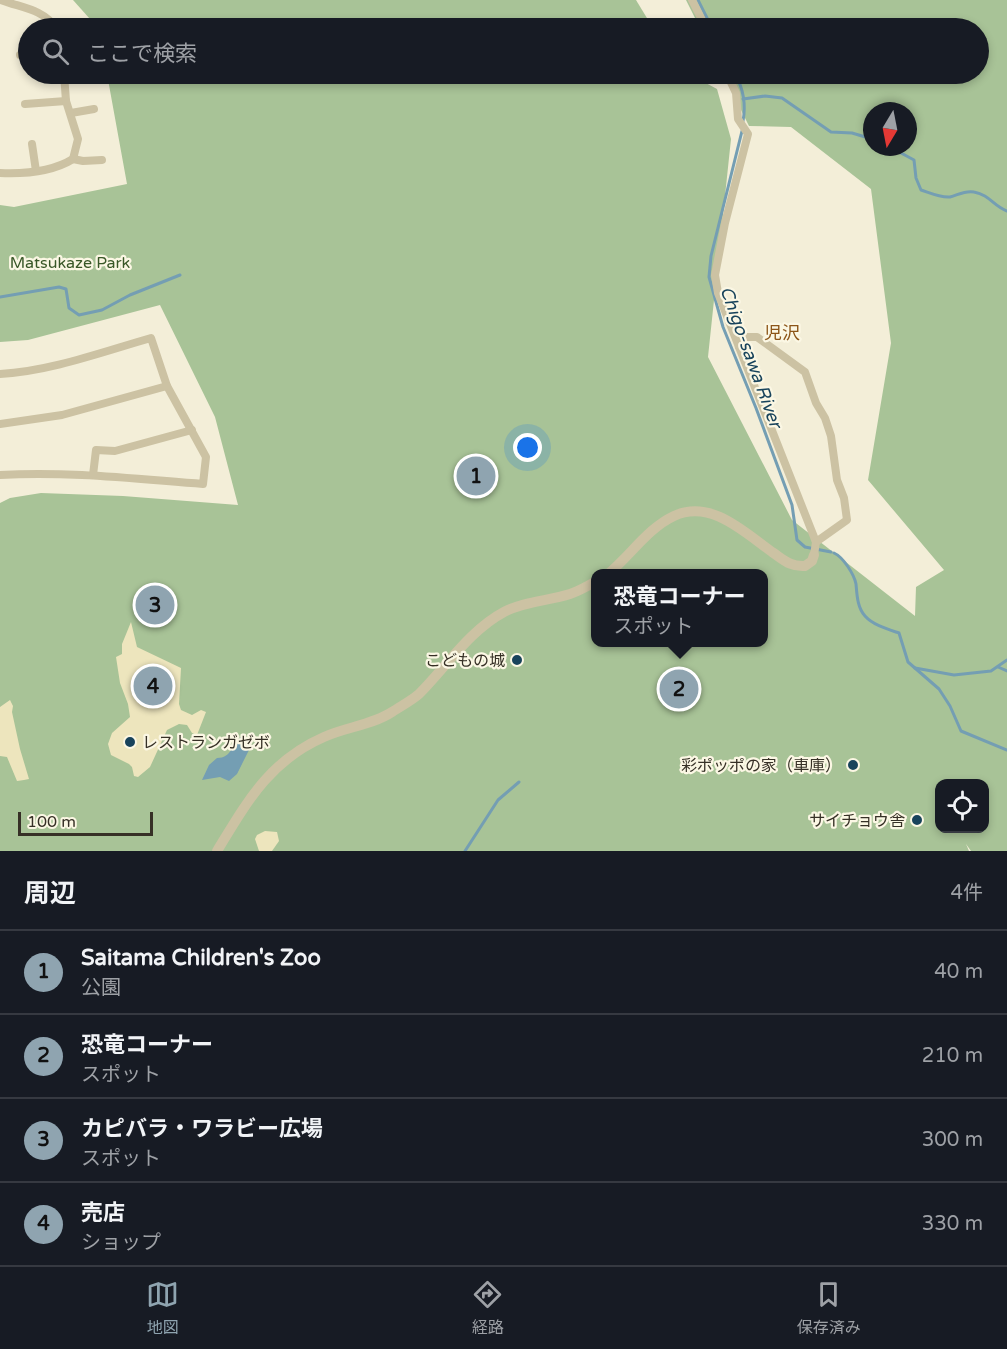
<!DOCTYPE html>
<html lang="ja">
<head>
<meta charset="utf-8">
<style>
	:root { --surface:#171b24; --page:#242831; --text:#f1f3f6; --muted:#9ea1a6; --line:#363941; --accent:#8fa4b0 }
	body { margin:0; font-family:"Varela Round","Noto Sans JP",sans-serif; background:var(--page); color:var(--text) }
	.controls { position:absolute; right:18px; bottom:18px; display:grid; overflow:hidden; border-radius:12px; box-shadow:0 3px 9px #0003 }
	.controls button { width:54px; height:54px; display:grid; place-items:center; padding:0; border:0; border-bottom:2px solid var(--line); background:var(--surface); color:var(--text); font:30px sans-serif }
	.compass { position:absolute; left:863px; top:102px; width:54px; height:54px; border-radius:50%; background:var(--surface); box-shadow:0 3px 9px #0003; rotate:190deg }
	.scale { position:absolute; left:18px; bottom:15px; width:135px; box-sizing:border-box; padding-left:6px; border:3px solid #363026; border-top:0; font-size:16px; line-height:21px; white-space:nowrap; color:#363026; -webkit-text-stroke:4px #fbf7e4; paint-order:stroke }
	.you { position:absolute; left:528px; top:448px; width:21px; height:21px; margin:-15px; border:4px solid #fff; border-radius:50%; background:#1a73e8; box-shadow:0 0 0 9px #1a73e833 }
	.badge { display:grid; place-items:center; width:39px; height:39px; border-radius:50%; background:var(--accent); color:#111; font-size:20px; font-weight:700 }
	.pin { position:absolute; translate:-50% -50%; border:3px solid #fff; box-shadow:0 2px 6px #0006 }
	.popup { position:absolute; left:591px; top:569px; width:177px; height:78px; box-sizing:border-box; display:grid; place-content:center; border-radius:12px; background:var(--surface); filter:drop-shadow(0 2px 4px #0005); font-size:20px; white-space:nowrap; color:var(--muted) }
	.popup b { font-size:22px; color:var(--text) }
	.popup::after { content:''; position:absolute; left:50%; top:100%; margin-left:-12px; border:12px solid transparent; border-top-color:var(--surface) }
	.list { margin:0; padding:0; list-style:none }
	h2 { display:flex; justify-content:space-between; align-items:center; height:78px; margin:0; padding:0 24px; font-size:26px }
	h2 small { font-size:20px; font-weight:400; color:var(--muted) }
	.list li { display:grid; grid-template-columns:39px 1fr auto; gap:18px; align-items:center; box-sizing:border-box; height:84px; padding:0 24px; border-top:2px solid var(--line) }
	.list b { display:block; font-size:22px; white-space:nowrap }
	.list p { margin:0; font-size:20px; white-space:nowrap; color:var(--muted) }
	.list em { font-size:20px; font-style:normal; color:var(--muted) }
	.icon { flex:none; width:33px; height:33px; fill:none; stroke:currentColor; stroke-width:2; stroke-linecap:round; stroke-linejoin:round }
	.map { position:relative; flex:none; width:1007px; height:851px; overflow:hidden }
	.search { position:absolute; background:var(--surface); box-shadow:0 3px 9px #0003; left:18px; right:18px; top:18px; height:66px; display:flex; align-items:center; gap:15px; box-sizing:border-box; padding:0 21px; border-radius:33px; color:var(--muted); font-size:22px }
	.sheet { height:414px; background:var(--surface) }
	nav { display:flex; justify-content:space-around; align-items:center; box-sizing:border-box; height:84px; border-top:2px solid var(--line); background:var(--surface); font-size:16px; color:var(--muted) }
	nav a { display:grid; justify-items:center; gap:3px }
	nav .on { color:var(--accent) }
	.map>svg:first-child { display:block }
	.green { fill:#a8c397; fill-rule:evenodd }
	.plaza { fill:#ede5bd }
	.water { fill:#749eb3 }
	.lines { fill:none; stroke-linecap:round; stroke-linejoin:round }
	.stream { stroke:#749eb3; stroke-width:3 }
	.minor { stroke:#ccc2a3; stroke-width:8 }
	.tertiary { stroke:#ccc2a3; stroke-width:10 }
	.poi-dot { fill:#18435b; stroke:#fbf7e4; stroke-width:2 }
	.labels { text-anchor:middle; stroke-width:4.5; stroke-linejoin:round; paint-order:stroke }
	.park-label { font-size:16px; fill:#385727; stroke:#fbf7e4 }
	.poi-label { font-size:16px; fill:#363026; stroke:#fbf7e4; text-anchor:end }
	.neighbourhood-label { font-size:18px; fill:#8c5518; stroke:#fbf7e4 }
	.water-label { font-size:18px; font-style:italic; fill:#18435b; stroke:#fbf7e4 }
</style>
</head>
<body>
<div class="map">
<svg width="1007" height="851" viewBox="0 0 1007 851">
	<rect width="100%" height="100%" fill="#f3eed8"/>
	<g class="green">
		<path d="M73,0H636L653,28H98Z"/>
		<path d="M686,0H1007V851H971L966,844L969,851H0V503L10,498L41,493L123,496L238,505L215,417L160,305L28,340L0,342V205L14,207L127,184L107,74H689L717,89L731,139L708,357L792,520L915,616L916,587L944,570L868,480L891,343L871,189L791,127L749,126L723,74H978V28H700ZM872,111H908V147H872ZM595,574H763V642H595ZM940,784H984V828H940Z"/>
	</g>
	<g class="plaza">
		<path d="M131,622L137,647L181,668L179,704L181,710L192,715L201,710L206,712L197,735L192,733L187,725L179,724L167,730L150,767L138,777L134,776L132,767L129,764L111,755L108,744L112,733L130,717L128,704L120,683L116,657L122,654V644Z"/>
		<path d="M10,700L13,706L12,712L20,749L29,779L24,780L17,781L7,757L0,756V707Z"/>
		<path d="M265,831L277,832L279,841L272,851H259L255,839L257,835Z"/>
	</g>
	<path class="water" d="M241,737L251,746L237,774L229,781L220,777L202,780L209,765L217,758C232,758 231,745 241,737Z"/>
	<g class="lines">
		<g class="stream">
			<path d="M698,0L712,28"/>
			<path d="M735,74C743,88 746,105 743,121"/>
			<path d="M743,99L765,96L782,98L831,132L852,133L872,139"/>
			<path d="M742,131L711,256L709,277L723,327L756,408L792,505L797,540L805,547L831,552"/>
			<path d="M890,147L914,160L916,178L921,190C930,193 941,198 950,197C958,195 965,190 974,192C990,195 993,206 1007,211"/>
			<path d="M0,297L59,287L66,289L69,308L79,315L102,310L130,295L180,275"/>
			<path d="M834,553C843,557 854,574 856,584C857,594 857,607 865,616C873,625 887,629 899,633L908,662L939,689L950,706L961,731L1007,750"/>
			<path d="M998,667L1007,671"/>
			<path d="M915,668L954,675L991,671L1007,660"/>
			<path d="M465,851L498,800L519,782"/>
		</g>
		<g class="minor">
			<path d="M1,0C22,8 43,9 56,28"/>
			<path d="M692,0L706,28"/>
			<path d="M20,55L28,54"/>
			<path d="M727,74L736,93L738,119L748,134L725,223L715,275L718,293L739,347L816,542L814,555"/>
			<path d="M25,104L66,101"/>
			<path d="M71,113L94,109"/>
			<path d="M32,144L36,171"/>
			<path d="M73,159L83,161L102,160"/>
			<path d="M0,173C24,174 52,172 73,159L78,139L66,101L64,74"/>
			<path d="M739,347L747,337H757L805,372L816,403L825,418L831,436L837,480L844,498L847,520L816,542"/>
			<path d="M0,374C51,371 102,352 151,338L167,386L206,457L203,484C136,479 68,471 0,475"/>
			<path d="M0,424L62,415L167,386"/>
			<path d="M93,475L96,450L115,451L192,430"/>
		</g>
		<g class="tertiary">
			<path d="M608,574C630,556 648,528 674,516C711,499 744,532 772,552C784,560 790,567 805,566L812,561L814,555"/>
			<path d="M217,851C247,802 269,761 324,737C346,727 372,725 392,712C401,706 411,701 419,694C446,667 470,630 504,612C525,601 549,601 570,594C579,591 587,586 595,582"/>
		</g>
	</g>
	<g class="poi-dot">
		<circle cx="517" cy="660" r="6"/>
		<circle cx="130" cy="742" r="6"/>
		<circle cx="853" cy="765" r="6"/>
		<circle cx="917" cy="820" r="6"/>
	</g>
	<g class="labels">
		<g class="park-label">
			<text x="70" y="268">Matsukaze Park</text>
		</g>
		<g class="poi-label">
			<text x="505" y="666">こどもの城</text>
			<text x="142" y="748" text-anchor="start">レストランガゼボ</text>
			<text x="841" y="771">彩ポッポの家（車庫）</text>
			<text x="905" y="826">サイチョウ舎</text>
		</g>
		<g class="neighbourhood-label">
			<text x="782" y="339">児沢</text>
		</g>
		<g class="water-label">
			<text transform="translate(751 357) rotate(70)" y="6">Chigo-sawa River</text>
		</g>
	</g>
</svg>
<div class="controls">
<button><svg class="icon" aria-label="locate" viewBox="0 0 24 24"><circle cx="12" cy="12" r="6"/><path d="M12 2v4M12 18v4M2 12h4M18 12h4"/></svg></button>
</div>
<svg class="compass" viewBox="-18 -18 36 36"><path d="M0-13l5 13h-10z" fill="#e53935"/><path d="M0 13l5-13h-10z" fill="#9ea1a6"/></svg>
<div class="scale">100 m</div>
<div class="you"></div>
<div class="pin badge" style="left:476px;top:476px">1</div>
<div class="pin badge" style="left:679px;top:689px">2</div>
<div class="popup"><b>恐竜コーナー</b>スポット</div>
<div class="pin badge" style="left:155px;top:605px">3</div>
<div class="pin badge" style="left:153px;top:686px">4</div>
<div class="search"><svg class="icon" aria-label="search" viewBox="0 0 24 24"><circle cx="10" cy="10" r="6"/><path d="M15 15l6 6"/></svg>ここで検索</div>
</div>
<section class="sheet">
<h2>周辺<small>4件</small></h2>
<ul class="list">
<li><span class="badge">1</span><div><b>Saitama Children's Zoo</b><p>公園</p></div><em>40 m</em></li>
<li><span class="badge">2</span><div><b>恐竜コーナー</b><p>スポット</p></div><em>210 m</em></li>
<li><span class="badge">3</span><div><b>カピバラ・ワラビー広場</b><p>スポット</p></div><em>300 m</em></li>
<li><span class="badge">4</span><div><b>売店</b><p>ショップ</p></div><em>330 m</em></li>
</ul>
</section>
<nav>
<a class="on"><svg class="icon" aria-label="map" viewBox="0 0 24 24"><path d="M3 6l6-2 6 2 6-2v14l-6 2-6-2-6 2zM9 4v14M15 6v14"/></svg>地図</a>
<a><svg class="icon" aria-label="directions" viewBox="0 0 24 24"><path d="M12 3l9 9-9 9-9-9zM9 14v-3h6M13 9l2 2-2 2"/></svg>経路</a>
<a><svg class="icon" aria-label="saved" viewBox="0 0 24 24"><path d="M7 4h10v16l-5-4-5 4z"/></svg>保存済み</a>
</nav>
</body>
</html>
